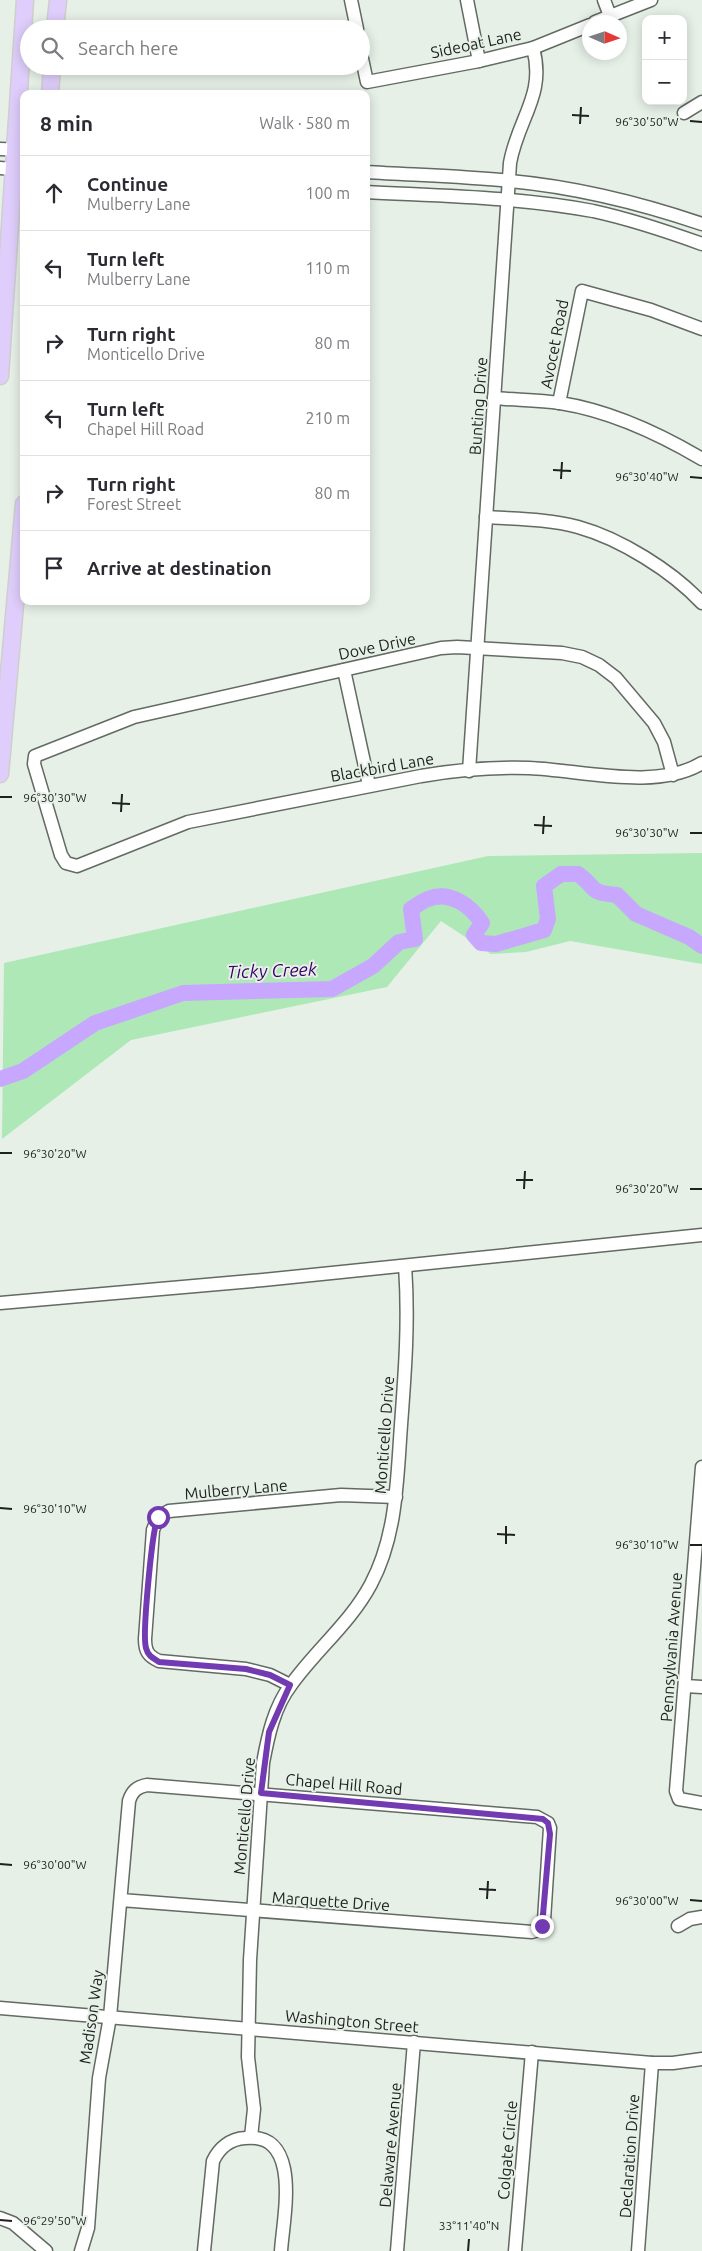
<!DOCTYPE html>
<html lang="en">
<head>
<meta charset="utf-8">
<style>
	:root { --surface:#fff; --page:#f7f7f7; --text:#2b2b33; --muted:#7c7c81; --line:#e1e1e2 }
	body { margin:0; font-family:Ubuntu,sans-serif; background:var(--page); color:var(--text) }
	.controls { position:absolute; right:15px; top:15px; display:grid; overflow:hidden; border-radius:10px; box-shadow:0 2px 12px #0003 }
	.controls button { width:45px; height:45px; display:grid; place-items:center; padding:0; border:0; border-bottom:1px solid var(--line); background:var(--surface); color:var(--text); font:25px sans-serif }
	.compass { position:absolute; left:582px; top:15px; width:45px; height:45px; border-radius:50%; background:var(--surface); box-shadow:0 2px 12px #0003; rotate:93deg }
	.stop { position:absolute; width:15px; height:15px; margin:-11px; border:4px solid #723bb2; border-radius:50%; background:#fff }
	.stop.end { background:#723bb2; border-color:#fff; box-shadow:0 1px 5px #0008 }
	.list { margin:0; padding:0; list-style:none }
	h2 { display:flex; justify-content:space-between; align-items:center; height:65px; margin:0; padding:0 20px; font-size:21px }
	h2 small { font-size:16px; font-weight:400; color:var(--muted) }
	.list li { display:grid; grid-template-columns:32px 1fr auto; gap:15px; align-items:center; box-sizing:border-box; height:75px; padding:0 20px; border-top:1px solid var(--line) }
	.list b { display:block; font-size:19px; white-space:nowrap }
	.list p { margin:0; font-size:16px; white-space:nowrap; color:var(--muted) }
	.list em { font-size:16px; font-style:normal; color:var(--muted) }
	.icon { flex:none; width:28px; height:28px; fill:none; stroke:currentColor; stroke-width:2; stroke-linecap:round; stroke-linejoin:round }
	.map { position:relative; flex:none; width:702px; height:2251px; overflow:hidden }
	.search { position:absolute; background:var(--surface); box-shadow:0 2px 12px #0003; left:20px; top:20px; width:350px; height:55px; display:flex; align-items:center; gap:12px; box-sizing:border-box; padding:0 18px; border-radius:28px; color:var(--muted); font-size:19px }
	.panel { position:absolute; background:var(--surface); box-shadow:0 2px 12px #0003; left:20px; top:90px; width:350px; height:515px; border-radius:10px }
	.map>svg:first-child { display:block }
	.green { fill:#aee8b7 }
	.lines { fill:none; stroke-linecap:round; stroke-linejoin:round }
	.river { stroke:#c8a7fe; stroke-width:16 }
	.minor-casing { stroke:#626a63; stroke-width:15 }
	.major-casing { stroke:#cecece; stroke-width:19 }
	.minor { stroke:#fff; stroke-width:12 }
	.major { stroke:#dfcefb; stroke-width:16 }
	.route { stroke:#723bb2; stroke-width:6 }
	.ticks { fill:none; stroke:#1e211e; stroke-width:2 }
	.labels { text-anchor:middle; stroke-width:4; stroke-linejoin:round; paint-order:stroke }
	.street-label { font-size:16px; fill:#1e211e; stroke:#e6f0e7 }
	.water-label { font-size:18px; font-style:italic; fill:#3a0069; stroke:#e6f0e7 }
	.ticks-label { font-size:12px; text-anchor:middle; fill:#1e211e; stroke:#e6f0e7; stroke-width:4; stroke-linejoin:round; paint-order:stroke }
</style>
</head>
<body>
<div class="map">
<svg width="702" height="2251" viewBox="0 0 702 2251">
	<rect width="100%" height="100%" fill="#e6f0e7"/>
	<path class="green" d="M702,853V964L570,941L526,952L491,954L441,921L387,987L131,1040L2,1139L4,963L488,856Z"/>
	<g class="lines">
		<path class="river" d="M0,1079L23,1071L95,1023L183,993L332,989L373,966L399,942L415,939L411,909C416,906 422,901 428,899C450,890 471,906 482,923L474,935L481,943L496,944L544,930L548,919L544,886L561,874H578C599,889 586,892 617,895L636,914L689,937L702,946"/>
		<defs>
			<g id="minor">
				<path d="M351,0L357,29"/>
				<path d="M467,0L479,61"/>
				<path d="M604,0L610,16"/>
				<path d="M595,22L651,0"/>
				<path d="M361,54L367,82L479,61L533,48L590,25"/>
				<path d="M684,113L702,102"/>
				<path d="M0,149L24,150"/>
				<path d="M0,168L24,170"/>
				<path d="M366,172C414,175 462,176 510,181C575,187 640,203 702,224"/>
				<path d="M366,192C442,196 518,197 593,211C630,219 666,231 702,244"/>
				<path d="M494,398C516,400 538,400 560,403C611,411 658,433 702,459"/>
				<path d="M559,403L582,291L651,310L702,329"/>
				<path d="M486,517C517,519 549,519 578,527C621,539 672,571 702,603"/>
				<path d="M344,670L369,785"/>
				<path d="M469,771L510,163C518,118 546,95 533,48"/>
				<path d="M673,775L664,742L654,723L616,678L599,665L582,657L562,653L457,647L441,648L134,717L35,756L34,764L61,855L66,863L77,866L188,822L421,776C456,770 493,767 529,768C581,770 656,791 702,763"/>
				<path d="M0,1303L263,1280L702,1235"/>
				<path d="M702,1467L676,1791L679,1799L702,1803"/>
				<path d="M290,1685L270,1675L246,1669L159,1661C148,1656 145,1651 145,1639L153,1530L158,1517L169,1511L341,1495L396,1497"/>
				<path d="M685,1686L702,1687"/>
				<path d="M678,1926L690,1919L702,1917"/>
				<path d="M0,2008L652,2063H673L702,2059"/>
				<path d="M251,2137L254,2109L248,2057L250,1960L263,1763C268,1736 274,1707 291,1685C316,1650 351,1622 371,1584C397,1535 397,1479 401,1425C405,1372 409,1320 405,1266"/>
				<path d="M0,2218L13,2223L46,2251"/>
				<path d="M81,2251L88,2228L99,2078L110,2017L129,1801C132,1791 137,1787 147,1785L537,1817L548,1823L550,1828L544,1920L538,1930L532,1932L121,1900"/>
				<path d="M204,2251L213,2161C219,2148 230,2139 245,2138C303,2132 283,2218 281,2251"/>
				<path d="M397,2251L414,2042"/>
				<path d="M515,2251L532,2052"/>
				<path d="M638,2251L652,2063"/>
			</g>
			<g id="major">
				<path d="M55,29L58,0"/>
				<path d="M50,94L52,66"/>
				<path d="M0,376L25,0"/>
				<path d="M0,774L24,504"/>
			</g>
		</defs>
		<use href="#minor" class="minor-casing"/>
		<use href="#major" class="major-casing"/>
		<use href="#minor" class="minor"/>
		<use href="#major" class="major"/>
	</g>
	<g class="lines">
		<path class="route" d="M158,1517C152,1530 142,1635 146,1648C148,1656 153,1658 159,1662L246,1669L270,1675L290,1685L269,1732L261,1793L543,1819L548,1823L550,1834L542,1926"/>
	</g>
	<path class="ticks" d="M572,115L589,116M690,121L702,122M580,124L581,107M553,470L571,471M690,477L702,478M561,479L562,462M0,797H12M112,803L130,804M121,812L122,794M534,825L552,826M690,833H702M543,834L544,816M0,1153H12M516,1180H533M524,1189L525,1171M690,1189H702M0,1508L12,1509M497,1534L515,1535M506,1544V1526M690,1545H702M0,1864L12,1865M479,1889L496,1890M487,1899L488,1881M690,1900L702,1901M0,2220L12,2221M468,2251L469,2239"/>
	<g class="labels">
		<g class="street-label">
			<text transform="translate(476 43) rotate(-12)" y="6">Sideoat Lane</text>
			<text transform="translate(554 344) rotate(-79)" y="6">Avocet Road</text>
			<text transform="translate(478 406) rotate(-86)" y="6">Bunting Drive</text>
			<text transform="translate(377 646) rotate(-12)" y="6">Dove Drive</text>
			<text transform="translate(382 767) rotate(-10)" y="6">Blackbird Lane</text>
			<text transform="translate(384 1435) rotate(-86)" y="6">Monticello Drive</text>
			<text transform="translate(236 1489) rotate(-5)" y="6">Mulberry Lane</text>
			<text transform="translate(671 1647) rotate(-86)" y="6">Pennsylvania Avenue</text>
			<text transform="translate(344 1784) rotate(5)" y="6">Chapel Hill Road</text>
			<text transform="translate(244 1816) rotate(-85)" y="6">Monticello Drive</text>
			<text transform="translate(331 1901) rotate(4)" y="6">Marquette Drive</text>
			<text transform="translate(91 2017) rotate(-82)" y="6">Madison Way</text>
			<text transform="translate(352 2021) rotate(5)" y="6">Washington Street</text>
			<text transform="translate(390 2145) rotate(-85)" y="6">Delaware Avenue</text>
			<text transform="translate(507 2150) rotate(-85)" y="6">Colgate Circle</text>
			<text transform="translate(629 2156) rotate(-86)" y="6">Declaration Drive</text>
		</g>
		<g class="water-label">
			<text transform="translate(272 971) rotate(-2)" y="6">Ticky Creek</text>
		</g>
	</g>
	<g class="ticks-label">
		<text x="647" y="126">96°30'50"W</text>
		<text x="647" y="481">96°30'40"W</text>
		<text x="55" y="802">96°30'30"W</text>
		<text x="647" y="837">96°30'30"W</text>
		<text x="55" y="1158">96°30'20"W</text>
		<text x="647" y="1193">96°30'20"W</text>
		<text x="55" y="1513">96°30'10"W</text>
		<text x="647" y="1549">96°30'10"W</text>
		<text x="55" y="1869">96°30'00"W</text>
		<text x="647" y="1905">96°30'00"W</text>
		<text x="55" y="2225">96°29'50"W</text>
		<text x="469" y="2230">33°11'40"N</text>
	</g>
</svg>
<div class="controls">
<button>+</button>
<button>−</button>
</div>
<svg class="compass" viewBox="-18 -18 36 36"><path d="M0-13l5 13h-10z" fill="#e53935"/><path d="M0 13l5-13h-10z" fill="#7c7c81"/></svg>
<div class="stop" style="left:158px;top:1517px"></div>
<div class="stop end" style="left:542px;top:1926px"></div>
<div class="search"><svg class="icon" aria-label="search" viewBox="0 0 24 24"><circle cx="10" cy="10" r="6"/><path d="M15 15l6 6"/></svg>Search here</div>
<section class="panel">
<h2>8 min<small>Walk · 580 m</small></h2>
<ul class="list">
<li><svg class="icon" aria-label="ahead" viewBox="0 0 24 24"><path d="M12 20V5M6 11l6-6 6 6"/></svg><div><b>Continue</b><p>Mulberry Lane</p></div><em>100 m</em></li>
<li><svg class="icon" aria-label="left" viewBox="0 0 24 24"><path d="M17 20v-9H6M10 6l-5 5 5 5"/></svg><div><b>Turn left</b><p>Mulberry Lane</p></div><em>110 m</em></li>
<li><svg class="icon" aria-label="right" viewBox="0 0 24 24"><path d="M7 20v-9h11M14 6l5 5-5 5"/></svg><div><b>Turn right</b><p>Monticello Drive</p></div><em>80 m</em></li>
<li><svg class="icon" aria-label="left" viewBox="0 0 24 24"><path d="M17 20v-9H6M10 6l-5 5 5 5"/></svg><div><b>Turn left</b><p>Chapel Hill Road</p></div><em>210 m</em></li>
<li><svg class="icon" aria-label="right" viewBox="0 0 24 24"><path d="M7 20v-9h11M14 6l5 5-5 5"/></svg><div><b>Turn right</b><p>Forest Street</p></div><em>80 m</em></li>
<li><svg class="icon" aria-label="arrive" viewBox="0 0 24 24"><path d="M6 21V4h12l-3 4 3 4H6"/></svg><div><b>Arrive at destination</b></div></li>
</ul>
</section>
</div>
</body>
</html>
